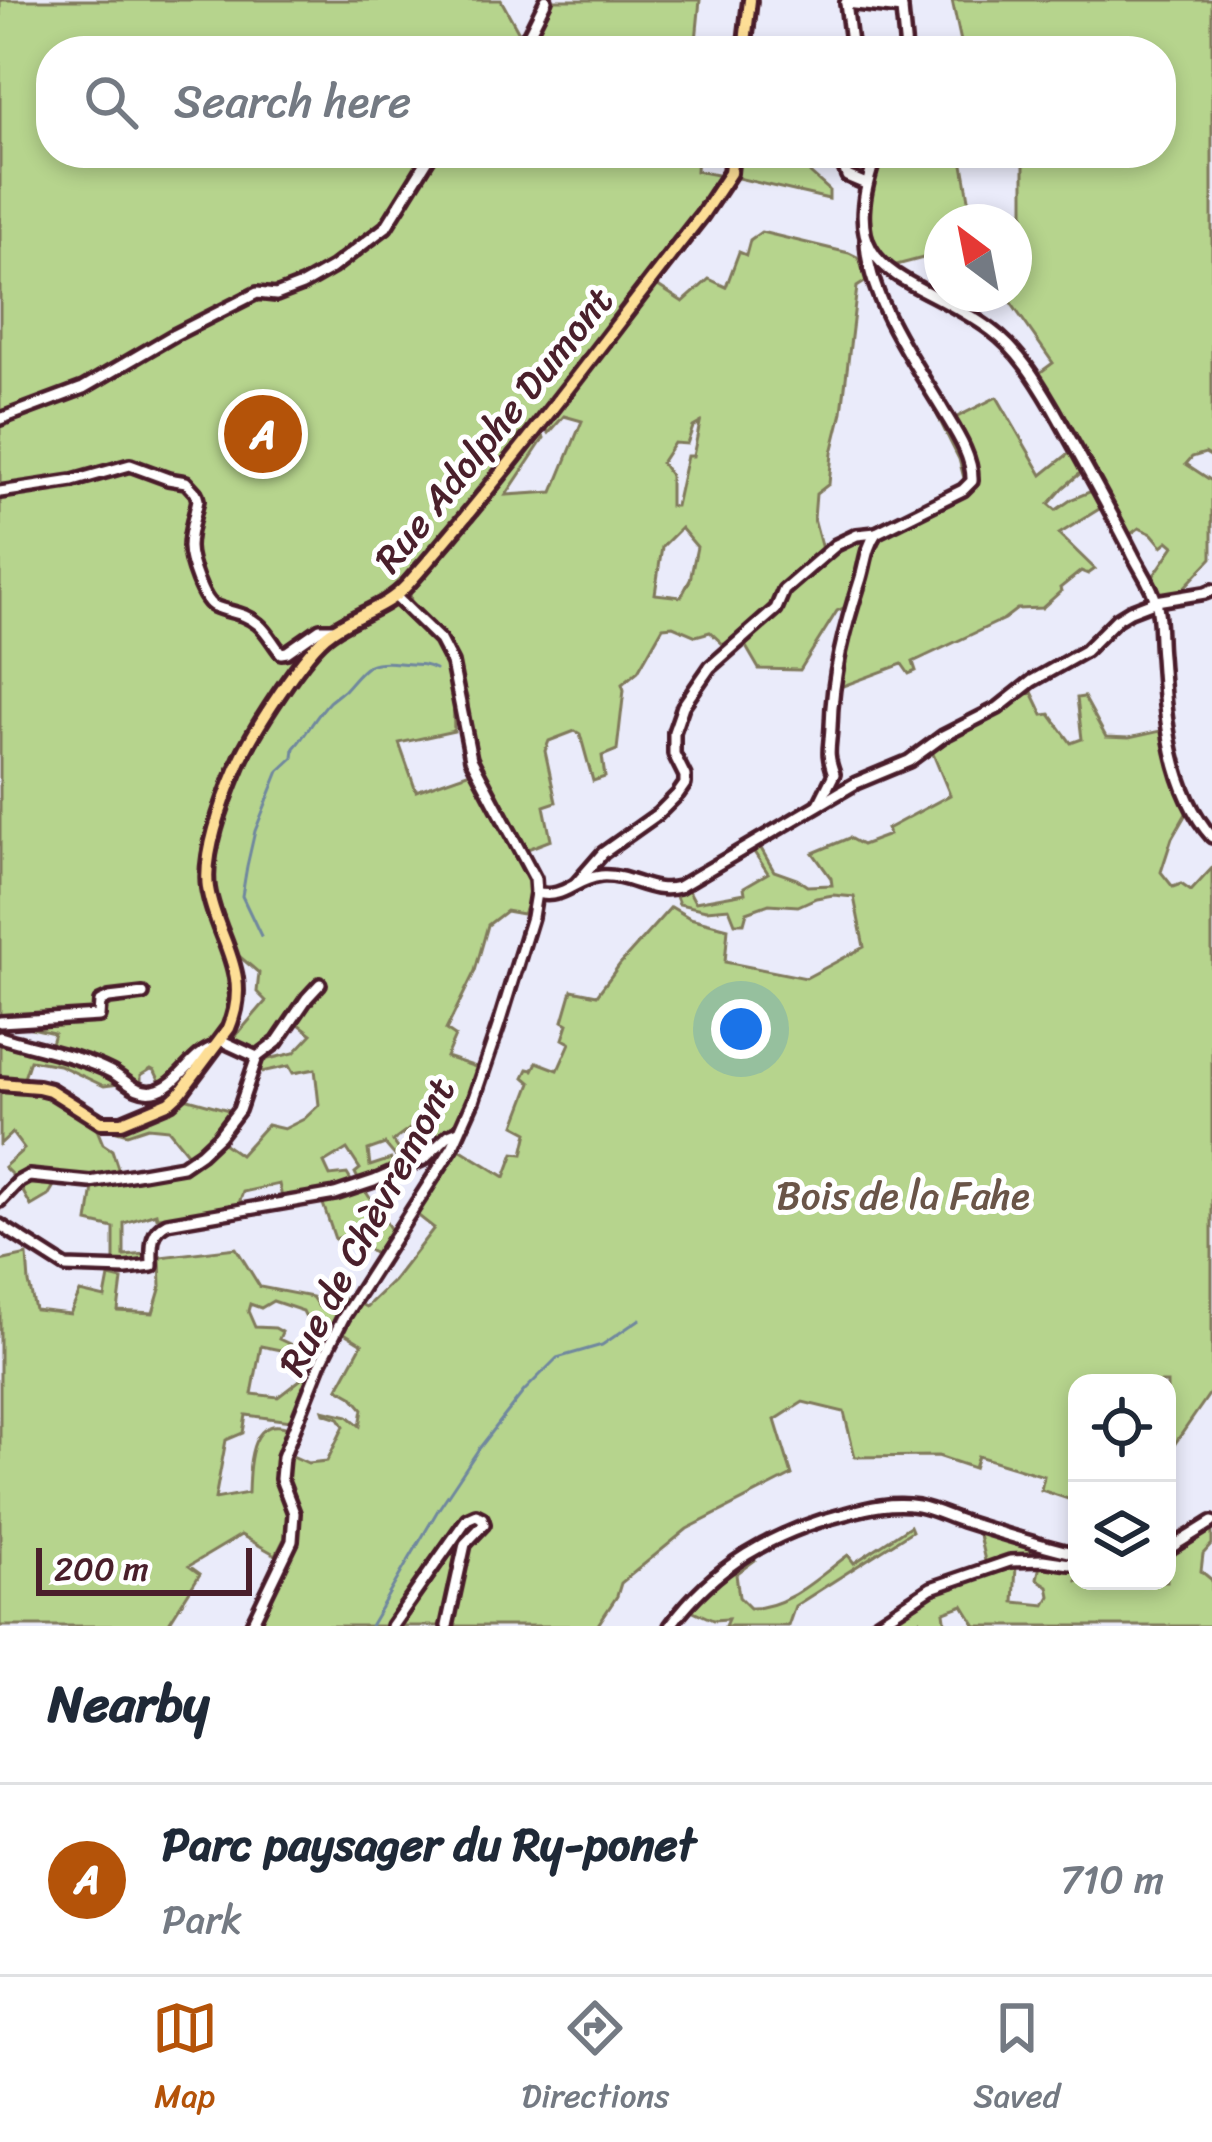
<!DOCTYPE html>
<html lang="en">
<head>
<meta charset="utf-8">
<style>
	:root { --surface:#fff; --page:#f2f2f3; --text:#1f2937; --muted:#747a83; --line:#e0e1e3; --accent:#b45309 }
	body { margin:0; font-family:Sriracha,sans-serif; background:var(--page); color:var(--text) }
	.controls { position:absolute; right:36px; bottom:36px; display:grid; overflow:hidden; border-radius:24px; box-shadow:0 6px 18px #0003 }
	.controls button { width:108px; height:108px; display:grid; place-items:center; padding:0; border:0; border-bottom:3px solid var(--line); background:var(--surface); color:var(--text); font:60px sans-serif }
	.compass { position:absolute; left:924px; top:204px; width:108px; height:108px; border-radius:50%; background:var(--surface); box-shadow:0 6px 18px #0003; rotate:328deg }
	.scale { position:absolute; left:36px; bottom:30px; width:216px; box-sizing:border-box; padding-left:12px; border:6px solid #4a1f2b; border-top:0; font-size:33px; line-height:42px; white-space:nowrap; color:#4a1f2b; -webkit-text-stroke:9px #fff; paint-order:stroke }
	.you { position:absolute; left:741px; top:1029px; width:42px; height:42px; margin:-30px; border:9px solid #fff; border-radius:50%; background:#1a73e8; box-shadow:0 0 0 18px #1a73e833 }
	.badge { display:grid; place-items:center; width:78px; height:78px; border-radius:50%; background:var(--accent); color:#fff; font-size:39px; font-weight:700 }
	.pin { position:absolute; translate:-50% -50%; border:6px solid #fff; box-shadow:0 3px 12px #0006 }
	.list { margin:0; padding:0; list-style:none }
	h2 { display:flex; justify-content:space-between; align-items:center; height:156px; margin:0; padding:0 48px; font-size:51px }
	h2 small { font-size:39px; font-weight:400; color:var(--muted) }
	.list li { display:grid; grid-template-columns:78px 1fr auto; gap:36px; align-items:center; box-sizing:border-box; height:192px; padding:0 48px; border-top:3px solid var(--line) }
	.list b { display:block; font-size:45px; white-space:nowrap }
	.list p { margin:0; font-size:39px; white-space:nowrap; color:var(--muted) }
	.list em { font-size:39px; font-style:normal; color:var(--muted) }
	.icon { flex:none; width:66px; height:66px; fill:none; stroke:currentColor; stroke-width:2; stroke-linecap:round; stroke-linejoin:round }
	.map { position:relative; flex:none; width:1212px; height:1626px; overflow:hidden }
	.search { position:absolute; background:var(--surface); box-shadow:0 6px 18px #0003; left:36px; right:36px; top:36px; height:132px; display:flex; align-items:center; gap:30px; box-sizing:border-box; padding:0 42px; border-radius:48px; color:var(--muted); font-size:45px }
	.sheet { height:348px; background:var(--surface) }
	nav { display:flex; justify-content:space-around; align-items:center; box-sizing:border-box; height:168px; border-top:3px solid var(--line); background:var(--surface); font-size:33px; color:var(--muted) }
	nav a { display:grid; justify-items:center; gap:6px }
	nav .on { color:var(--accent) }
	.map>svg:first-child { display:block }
	.green { fill:#b6d48d; stroke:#807a5c; stroke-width:3; fill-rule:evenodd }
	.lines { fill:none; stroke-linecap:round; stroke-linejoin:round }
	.stream { stroke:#70889e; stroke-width:3 }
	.minor-casing { stroke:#4a1f2b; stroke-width:18 }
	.major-casing { stroke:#4a1f2b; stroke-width:20 }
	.minor { stroke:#fff; stroke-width:9 }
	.major { stroke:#fdde96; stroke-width:10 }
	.labels { text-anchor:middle; stroke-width:10; stroke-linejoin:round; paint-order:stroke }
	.street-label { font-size:39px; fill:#4a1f2b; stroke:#fff }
	.park-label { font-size:39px; fill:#6a5548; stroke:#fff }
</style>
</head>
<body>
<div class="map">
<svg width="1212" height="1626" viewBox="0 0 1212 1626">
	<rect width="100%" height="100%" fill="#eaebfa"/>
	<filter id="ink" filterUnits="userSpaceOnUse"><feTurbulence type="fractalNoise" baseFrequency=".00833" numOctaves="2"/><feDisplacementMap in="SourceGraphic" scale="24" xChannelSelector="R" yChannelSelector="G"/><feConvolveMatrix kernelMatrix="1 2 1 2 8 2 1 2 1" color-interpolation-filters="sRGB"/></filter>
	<g filter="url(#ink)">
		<g class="green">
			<path d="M0,0H501L522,38L546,0H700L695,51H51V153H697L696,171L722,176L656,276L392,597C400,620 424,628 438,646C456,669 453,704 454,731L399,743L416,791L473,771L528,871L532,892L523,914L506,911L488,925L475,971L446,1030L455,1036L446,1057L479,1068L461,1119L441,1139L422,1120L393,1141L406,1160L402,1164L385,1144L368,1150L370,1166L391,1159L397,1171L361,1185L355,1173L360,1169L347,1149L324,1163L330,1176L347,1174L355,1187L283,1202L279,1184L243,1192L240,1200L246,1206L205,1214L157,1217L156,1213L124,1223V1256L147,1254L146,1261L114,1265V1228L88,1222L93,1187L181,1170L220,1141L240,1155L267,1125L284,1129L304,1119L319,1105L315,1069L293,1073L289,1066L261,1072L260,1061L294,1053L312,1034L295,1021L254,1055L234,1038L266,1001L257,992L259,973L239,956C228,971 235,986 231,1003C223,1033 204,1055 186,1080L171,1075L161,1084L155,1071L151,1069L141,1075V1085L135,1082L104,1086L59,1065L30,1060L23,1081H0V1042L60,1058L50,1047L54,1033L0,1021Z"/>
			<path d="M952,0H1212V457L1205,453L1192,457L1186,464L1212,481V558L1175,597L1163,599L1152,578L1174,546L1168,541L1162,546L1152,534L1139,528L1128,536L1038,374L1053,363L1007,297L982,305L992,294H1014V250L1024,218V153H1161V51H963Z"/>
			<path d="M739,153H812L810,173L829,190V199L733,177Z"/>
			<path d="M883,153H961L973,222H942V253L889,267C857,226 864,199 883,153Z"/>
			<path d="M761,232L849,253L857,257L871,278L857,287L842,412L832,453L829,484L816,494L814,519L823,553L859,536L868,537L864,546L862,563L848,606L837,611L800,670L759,669L745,645L770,622L782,602L777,599L763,619L726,647L710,632L696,636L673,626L663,627L638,671L622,684L624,690L617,750L602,756L605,777L593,781L580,734L575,731L549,741L545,751L556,802L544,806L551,840L528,849L482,769L470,732L468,700L449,641L411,603L410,593L540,430L544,438L506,495L553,492L582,421L564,416L549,433L544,426L655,284L683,302L709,279L726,287L739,252L746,255L750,240ZM700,423L693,456H687L676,506H670V475L661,463L674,443L687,444L693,427ZM681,528L697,547L690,580L681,597L655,594L662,547Z"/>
			<path d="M997,397L1042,475L1073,450L1083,471L1064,487L1049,504L1056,510L1072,499L1094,490L1104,506L1059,534L1095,569L1088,574L1081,571L1060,588L1061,591L1042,608L1017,609L1004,619L913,662L916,671L909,674L902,664L835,689L850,612L875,539L967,490L959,459L934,409L940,407L949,421Z"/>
			<path d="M1032,692L1043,715L1050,714L1071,743L1082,739L1077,698L1084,697L1106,737L1129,738L1165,730L1187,812L1172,838L1161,872L1173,887L1181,884L1191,891L1212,868V1390L1167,1455V1383H1077V1502L1041,1490L1044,1476L978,1456L974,1468L938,1456L855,1457L844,1412L803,1402L775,1420L792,1475L687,1529L621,1583L617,1596L597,1626H257L292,1556L283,1541L276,1555L241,1535L189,1566L200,1574L167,1626H0V1261L27,1255L29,1283L35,1310L70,1314L80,1292L105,1298L109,1277L122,1280L118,1311L153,1313L161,1286L160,1257L236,1248L260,1287L312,1297L319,1307L347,1298L330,1329L309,1323L303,1311L273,1301L261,1308L250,1304L248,1311L255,1327L275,1328L282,1332L279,1339L315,1356L306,1366L285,1351L261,1346L252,1394L278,1397L313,1370L291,1421L246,1415L243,1433L226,1440L215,1499L248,1493C249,1463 250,1409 295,1431L288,1454L308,1463L327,1461L344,1426L339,1418L324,1413L323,1410L348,1416L360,1426L363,1409L352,1396L338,1388L362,1344L341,1331L356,1302L366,1307L393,1281L434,1228L416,1214L458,1148L505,1177L514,1153L523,1154L528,1132L515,1125L531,1083L524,1077L528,1069L533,1070L537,1062L558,1070L570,1043L563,1039L568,1024L563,1021L572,990L597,995L620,964L671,907L690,918L728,928L725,962L806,978L864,947L854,897L833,895L816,898L798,906L769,904L747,912L744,923H735L729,908L706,910L679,904L675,894L687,887L695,902L745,893L744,887L768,873L752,849L759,845L774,871L797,879L807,886L832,885L831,878L813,853L849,838L862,845L889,835L887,829L950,795L931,749Z"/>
			<path d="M0,1090L51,1097L96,1127L103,1144L112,1150L119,1171L81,1179L61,1174L48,1196L31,1206L16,1179L4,1167L24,1149L12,1133L0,1144Z"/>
			<path d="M181,1097L236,1112L189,1155L168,1129L148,1127L127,1134L117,1131L172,1109Z"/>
			<path d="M364,1189L391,1230L375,1254L349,1235L335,1239L322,1201Z"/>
			<path d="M910,1526L912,1531L795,1606L788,1626H725L728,1619L713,1620L691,1610L679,1626H675L694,1599L754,1554L755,1560L736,1574L739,1597L750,1608C787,1609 819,1576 848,1555L854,1563Z"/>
			<path d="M1212,1527V1544L1203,1554L1201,1571L1212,1580V1626H976L963,1605L944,1612L946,1626H923L919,1620L910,1626H891L887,1621C926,1595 971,1568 1019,1564C1039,1563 1058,1569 1077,1569V1581H1167V1554ZM1040,1565L1037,1579L1048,1586L1050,1596L1045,1605L1014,1602L1016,1566Z"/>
			<path d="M978,1531L1063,1553L1061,1558L1032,1556L986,1565Z"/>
		</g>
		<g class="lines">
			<g class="stream">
				<path d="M261,936L242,896L247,866L255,831L279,771L293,758L294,748C307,733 316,716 329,702C330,701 343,691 344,690C364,668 366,659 399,663C413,665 421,662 435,669"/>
				<path d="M370,1626L438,1510L478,1450L524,1391L557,1358L602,1345L640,1319"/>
			</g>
			<defs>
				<g id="minor">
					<path d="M901,0L906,51"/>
					<path d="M846,3L902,9"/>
					<path d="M846,3L852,51"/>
					<path d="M515,51L529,34L546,0"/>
					<path d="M847,153L844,167L847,176L866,184"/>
					<path d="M877,153C830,282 912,271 991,330C1018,350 1036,379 1053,408C1080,456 1107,504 1132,553C1139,568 1152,585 1156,602C1161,618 1159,639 1161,656C1165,717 1170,790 1212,837"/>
					<path d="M0,419L83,388L174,335L257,293L276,295L302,285L332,268L386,227L432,153"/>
					<path d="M0,492L73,481L130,465L168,479L186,482L196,493L198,500C195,515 189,532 189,547C189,560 203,602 214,606C230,613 244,612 258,624C268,632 273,644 281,653L287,652L320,629H334"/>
					<path d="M819,804L834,774C826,752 830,749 831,727C832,676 845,627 861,578C866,561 866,548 876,533"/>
					<path d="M576,884L603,853L658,814L678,794L685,784V776L674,754V732L683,706L710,667L776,609L784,590L836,545L857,535L876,533L963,490L972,481C973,457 956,432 944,412C915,363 868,299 866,241"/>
					<path d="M536,893C565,900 573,879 601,876C631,874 650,895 679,887L856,783L909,761L943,736L998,708L1032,681L1085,651L1117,619L1130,611L1156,601L1205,593L1212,590"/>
					<path d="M0,1022L99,1016L100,1002L109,998L143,994"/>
					<path d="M0,1037C32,1047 83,1057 111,1072C126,1080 136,1094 154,1091C180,1086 190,1054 215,1047"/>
					<path d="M220,1040L257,1057"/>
					<path d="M0,1201L18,1182L29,1176L90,1182L182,1166L201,1153L219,1136L239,1110L257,1057L277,1042L307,998L320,984"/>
					<path d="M0,1225L66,1267L126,1269L152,1266C152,1248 149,1232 167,1223L335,1194L374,1181L424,1159L449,1135L459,1131"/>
					<path d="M1167,1550L1212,1522"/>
					<path d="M251,1626L292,1541L294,1513L281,1479L283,1457L320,1364L343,1318L452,1148L473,1101L499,1024L532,917L536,893L535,879L471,759L452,663L440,640L396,597"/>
					<path d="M392,1626L467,1519L476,1515L482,1518L484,1524L465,1544L447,1626"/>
					<path d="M670,1626C714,1566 773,1532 845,1514C869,1507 892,1502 918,1506C933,1509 947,1516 962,1521C1000,1533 1038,1545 1077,1554"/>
					<path d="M873,1626L931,1588L1010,1561L1043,1560L1070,1564L1077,1560"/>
				</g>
				<g id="major">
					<path d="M744,51L750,0"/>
					<path d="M0,1084L38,1087L50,1090L101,1122H122L170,1102L181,1092L229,1028C253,972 216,939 208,888C203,853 224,798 238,765C250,736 305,649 331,632C356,614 385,609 407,585C512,467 604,339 702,215L730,173L732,153"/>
				</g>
			</defs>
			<use href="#minor" class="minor-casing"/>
			<use href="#major" class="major-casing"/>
			<use href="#minor" class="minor"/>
			<use href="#major" class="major"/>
		</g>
	</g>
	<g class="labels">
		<g class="street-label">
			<text transform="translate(493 429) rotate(-51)" y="14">Rue Adolphe Dumont</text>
			<text transform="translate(366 1226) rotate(-62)" y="14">Rue de Chèvremont</text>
		</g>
		<g class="park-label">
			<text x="903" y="1209">Bois de la Fahe</text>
		</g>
	</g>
</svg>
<div class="controls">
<button><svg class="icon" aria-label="locate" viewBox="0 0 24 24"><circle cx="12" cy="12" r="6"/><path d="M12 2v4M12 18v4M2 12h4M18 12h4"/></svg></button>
<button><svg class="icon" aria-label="layers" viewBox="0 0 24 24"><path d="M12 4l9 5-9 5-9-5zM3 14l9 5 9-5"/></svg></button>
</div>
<svg class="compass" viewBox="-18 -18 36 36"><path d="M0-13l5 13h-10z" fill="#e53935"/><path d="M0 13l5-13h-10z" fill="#747a83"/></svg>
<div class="scale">200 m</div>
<div class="you"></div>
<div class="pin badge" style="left:263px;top:434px">A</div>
<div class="search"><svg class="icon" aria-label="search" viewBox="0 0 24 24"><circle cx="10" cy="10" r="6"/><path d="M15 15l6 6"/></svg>Search here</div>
</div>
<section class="sheet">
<h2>Nearby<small></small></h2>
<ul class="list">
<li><span class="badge">A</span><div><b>Parc paysager du Ry-ponet</b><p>Park</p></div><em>710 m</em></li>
</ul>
</section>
<nav>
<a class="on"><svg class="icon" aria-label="map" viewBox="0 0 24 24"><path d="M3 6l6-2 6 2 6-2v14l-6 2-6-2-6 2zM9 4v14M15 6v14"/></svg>Map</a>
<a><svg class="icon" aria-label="directions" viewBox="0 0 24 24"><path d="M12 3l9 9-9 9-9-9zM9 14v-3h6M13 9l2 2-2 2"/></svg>Directions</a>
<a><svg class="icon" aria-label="saved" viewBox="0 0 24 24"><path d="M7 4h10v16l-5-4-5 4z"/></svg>Saved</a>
</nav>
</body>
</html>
